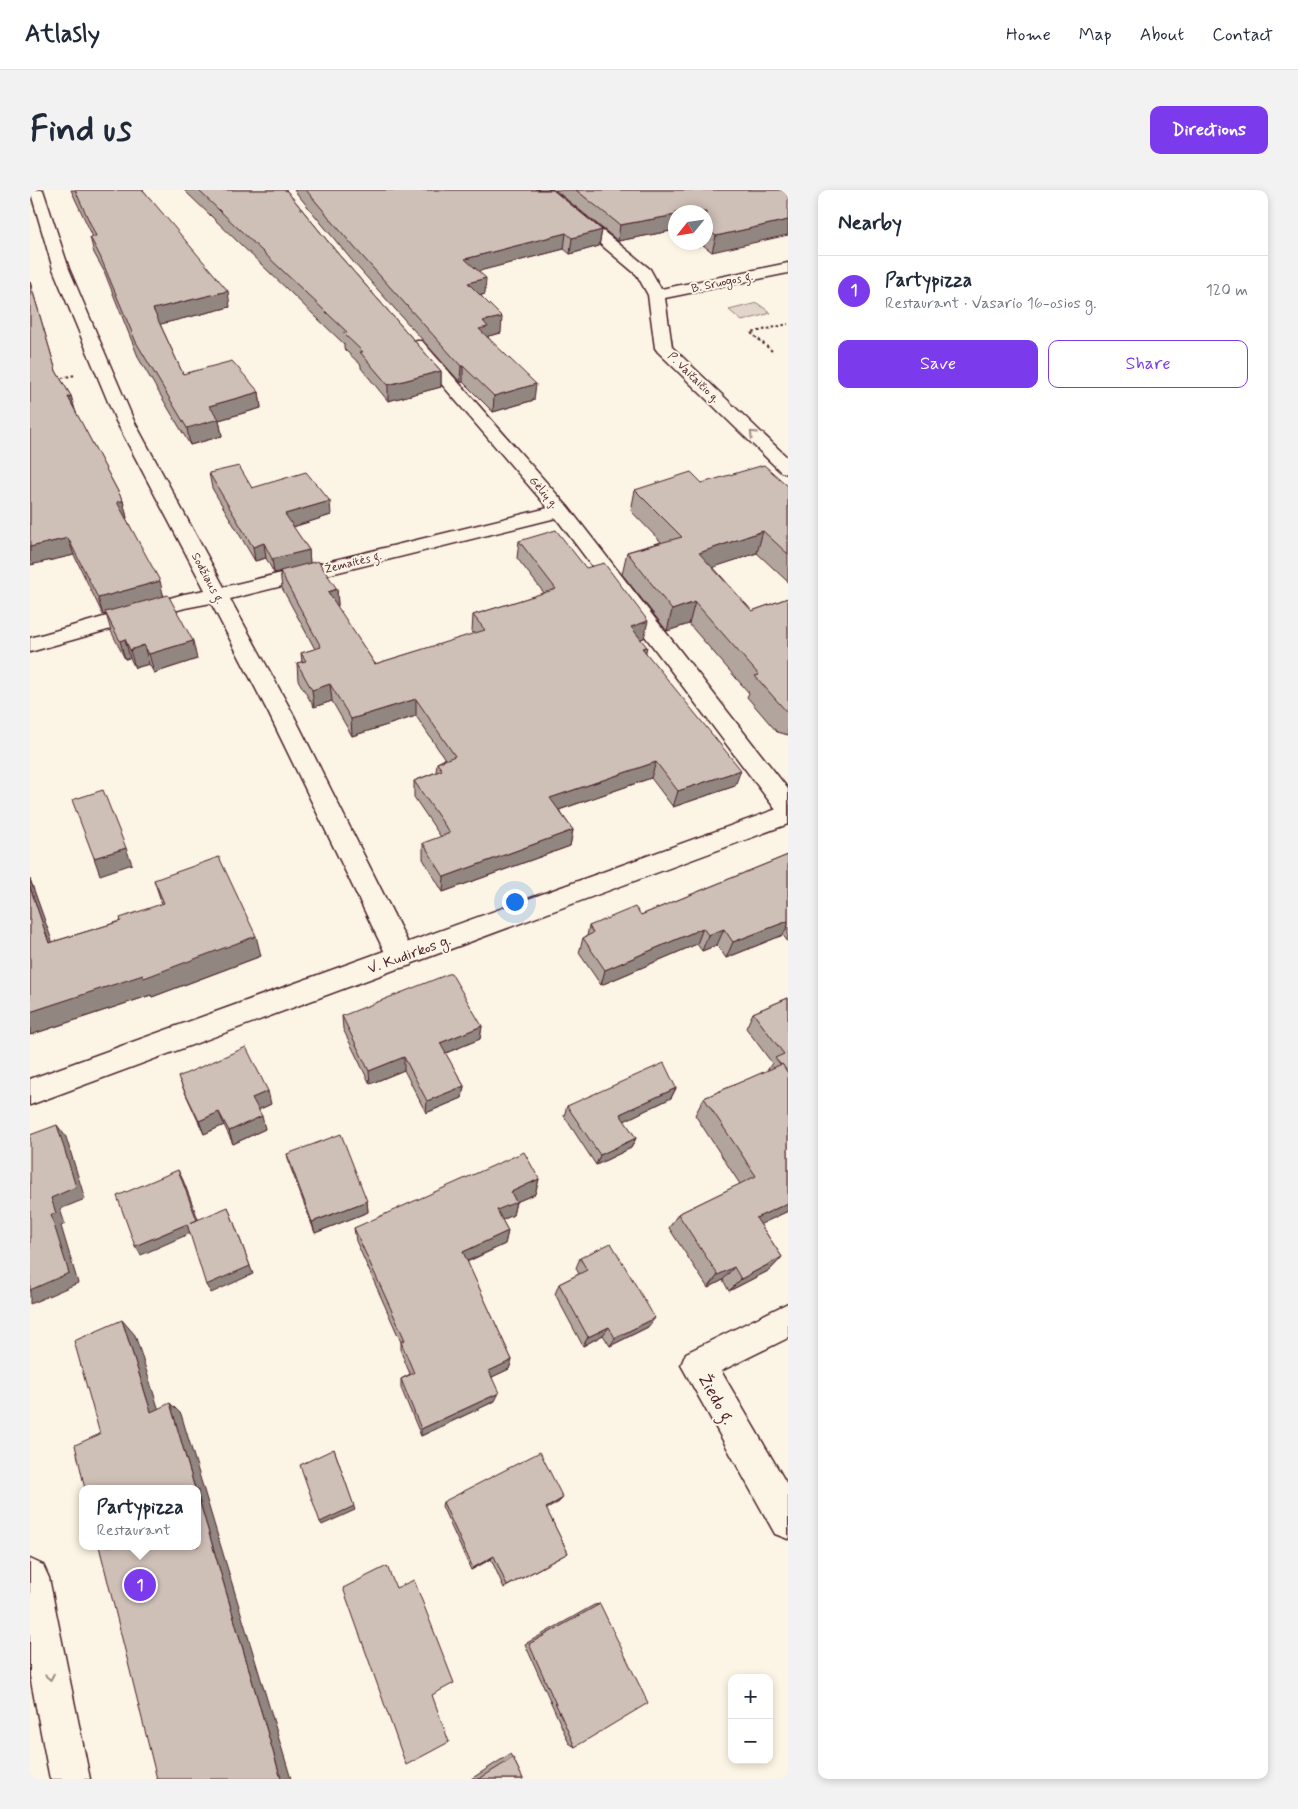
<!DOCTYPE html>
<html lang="en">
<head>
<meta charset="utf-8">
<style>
	:root { --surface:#fff; --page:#f2f2f3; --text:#1f2937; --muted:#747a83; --line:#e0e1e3; --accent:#7c3aed }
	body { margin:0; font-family:Mynerve,sans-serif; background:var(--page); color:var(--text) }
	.controls { position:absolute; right:15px; bottom:15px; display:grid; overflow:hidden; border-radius:10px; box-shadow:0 2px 8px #0003 }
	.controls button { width:45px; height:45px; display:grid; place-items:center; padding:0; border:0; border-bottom:1px solid var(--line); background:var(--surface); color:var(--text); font:25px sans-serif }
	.compass { position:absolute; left:638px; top:15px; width:45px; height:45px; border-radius:50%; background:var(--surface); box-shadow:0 2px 8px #0003; rotate:240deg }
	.you { position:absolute; left:484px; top:711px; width:18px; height:18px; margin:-12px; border:4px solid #fff; border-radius:50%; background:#1a73e8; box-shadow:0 0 0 8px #1a73e833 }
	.badge { display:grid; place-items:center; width:32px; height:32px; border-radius:50%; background:var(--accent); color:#fff; font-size:16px; font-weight:700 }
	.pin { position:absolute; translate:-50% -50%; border:2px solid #fff; box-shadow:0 1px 5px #0006 }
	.popup { position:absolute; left:49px; top:1295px; width:122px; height:65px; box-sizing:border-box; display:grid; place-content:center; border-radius:10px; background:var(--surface); filter:drop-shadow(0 1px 4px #0005); font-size:16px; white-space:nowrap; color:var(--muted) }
	.popup b { font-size:19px; color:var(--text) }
	.popup::after { content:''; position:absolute; left:50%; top:100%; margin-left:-10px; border:10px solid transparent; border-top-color:var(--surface) }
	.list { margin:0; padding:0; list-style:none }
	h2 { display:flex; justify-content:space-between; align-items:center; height:65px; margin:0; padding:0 20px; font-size:21px }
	h2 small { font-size:16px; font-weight:400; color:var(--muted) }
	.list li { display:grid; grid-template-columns:32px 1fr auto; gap:15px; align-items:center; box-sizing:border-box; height:70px; padding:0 20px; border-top:1px solid var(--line) }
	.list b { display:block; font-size:19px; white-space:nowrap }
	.list p { margin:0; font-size:16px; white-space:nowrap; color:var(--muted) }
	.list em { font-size:16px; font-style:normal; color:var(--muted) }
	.actions { display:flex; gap:10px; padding:15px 20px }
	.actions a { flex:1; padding:11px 0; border:1px solid var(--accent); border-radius:10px; text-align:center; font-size:18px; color:var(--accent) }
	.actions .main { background:var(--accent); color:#fff }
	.map { position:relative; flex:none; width:758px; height:1589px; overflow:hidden; border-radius:10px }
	header { display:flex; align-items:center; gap:30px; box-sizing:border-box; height:70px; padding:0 25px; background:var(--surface); border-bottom:1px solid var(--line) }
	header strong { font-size:24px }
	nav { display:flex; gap:28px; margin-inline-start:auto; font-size:18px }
	.intro { display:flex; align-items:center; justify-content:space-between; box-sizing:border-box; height:120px; padding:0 30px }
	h1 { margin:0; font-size:35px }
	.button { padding:12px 22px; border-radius:10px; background:var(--accent); color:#fff; font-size:18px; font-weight:700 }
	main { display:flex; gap:30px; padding:0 30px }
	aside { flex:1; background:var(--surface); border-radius:10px; box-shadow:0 2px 8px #0003 }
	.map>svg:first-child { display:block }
	.green { fill:#e2d5ca; stroke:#967a7a }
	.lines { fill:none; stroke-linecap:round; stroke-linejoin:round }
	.minor-casing { stroke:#4a1f2b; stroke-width:3 }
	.secondary-casing { stroke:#4a1f2b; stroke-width:3 }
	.path { stroke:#4a1f2b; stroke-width:2; stroke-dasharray:2.5 2.5; stroke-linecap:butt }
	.minor { fill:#fcf5e5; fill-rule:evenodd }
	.secondary { fill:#fcf5e5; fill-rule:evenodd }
	.wall { fill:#b2a59d; stroke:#4a1f2b }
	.shaded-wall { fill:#918680; stroke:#4a1f2b }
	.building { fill:#cfc0b7; stroke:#4a1f2b }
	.oneway { stroke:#a38a88 }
	.labels { text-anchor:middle; stroke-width:4; stroke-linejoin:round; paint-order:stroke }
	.far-street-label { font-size:12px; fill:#4a1f2b; stroke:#fcf5e5 }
	.street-label { font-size:15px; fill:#4a1f2b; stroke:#fcf5e5 }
	.near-street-label { font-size:18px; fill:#4a1f2b; stroke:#fcf5e5 }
</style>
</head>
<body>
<header>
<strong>Atlasly</strong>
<nav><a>Home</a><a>Map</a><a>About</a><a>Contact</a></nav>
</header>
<div class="intro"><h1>Find us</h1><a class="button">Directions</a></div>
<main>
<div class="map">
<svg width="758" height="1589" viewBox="0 0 758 1589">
	<rect width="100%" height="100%" fill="#fcf5e5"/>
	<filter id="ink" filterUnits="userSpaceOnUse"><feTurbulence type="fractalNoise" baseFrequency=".02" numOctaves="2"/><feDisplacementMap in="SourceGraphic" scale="10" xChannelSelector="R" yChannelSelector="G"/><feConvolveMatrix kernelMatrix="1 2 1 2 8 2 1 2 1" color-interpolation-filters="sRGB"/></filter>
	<g filter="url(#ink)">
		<path class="green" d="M727,113L741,123L712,131L699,120Z"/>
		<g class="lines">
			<defs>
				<g id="minor">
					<path d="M0,0H13L39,79L104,231L194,397L518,318L378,155L380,151H392L538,317L758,599V626L749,624L526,328L200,409L263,524L385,767L381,775L371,778L361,775L239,524L181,413L155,418L0,462V448L154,404L175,400L86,231L23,79Z"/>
					<path d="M506,0H522L620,79L631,99L758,73V83L635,108L642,157L758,268V284L751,282L628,162L625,158L618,105L607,85Z"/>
					<path d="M758,1113V1148L691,1181L758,1296V1349L745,1344L651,1175L656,1163Z"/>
					<path d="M0,1369L13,1375L19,1388L60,1589H20L0,1486Z"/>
				</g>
				<path id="secondary" d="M758,615V634L0,915V889Z"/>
			</defs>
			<use href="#minor" class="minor-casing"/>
			<use href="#secondary" class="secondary-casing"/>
			<g class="path">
				<path d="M742,161L721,143L758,134"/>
				<path d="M27,189L45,185"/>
			</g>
			<use href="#minor" class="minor"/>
			<use href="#secondary" class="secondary"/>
		</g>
		<g class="wall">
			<path d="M41,0H113L200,117L130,134L153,184L229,202L231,218L189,230L192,246L160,255L109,169L74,81L64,63L60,47H63Z"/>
			<path d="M154,0H256L309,65L411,181V197L358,211L331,178V175L314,159V154Z"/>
			<path d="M264,0H523L572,40L569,56L540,64L534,59L448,81L455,104L451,105L471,143L458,146V147L504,210L463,222L433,192H430L324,73Z"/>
			<path d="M525,0H758L682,62L673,55L668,56L664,52H676V22H646V40L588,51Z"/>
			<path d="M0,92L26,181L41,206L45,221L93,311L97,328H96L134,406L167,469L124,483L119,474L105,478L100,468L95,469L81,441L76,424L73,425L44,365L0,375Z"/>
			<path d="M179,283L301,325L263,337L279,360L280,374L307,399L308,416L307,417L345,474L444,444L442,442L443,425L514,403L487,368L489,351L556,378L614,448L611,449L616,463L705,596L643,617L621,588L529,620L543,640L540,656L413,702L393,669V653L411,647L384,607V591L406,582L407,573L415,569L386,526L322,546L302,511L284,517L268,490L267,473L272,472L271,463L285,459L252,398L250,381L244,383L236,368L225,371L182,298Z"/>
			<path d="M672,293L758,296V392L727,363L683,377L722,421L758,408V545L747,542L717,507L719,503L659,434L637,441L592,384L597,362L631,352L601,321L605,300Z"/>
			<path d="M758,665V752L753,745L696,768L687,755L672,761L667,754L571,795L549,763L553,748L557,746L559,736L611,725Z"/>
			<path d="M0,689L22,752L91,731L132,714L124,690L231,766L122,807L121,805L0,845Z"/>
			<path d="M758,808V1021L730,1034L752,1067L740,1080L699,1101L693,1090L678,1098L639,1038L648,1024L710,994L665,925L674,908L737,881L742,873L716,838L723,823Z"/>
			<path d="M312,826L452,836L450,849L415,863L434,896L432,908L396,923L374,880L340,894L313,839Z"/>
			<path d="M148,887L241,914L228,920L235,939L203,954L194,935L174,944Z"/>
			<path d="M646,898L641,908L594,931L606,948L601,958L566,975L534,926L537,916Z"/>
			<path d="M257,964L337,1011L338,1022L285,1043L260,976Z"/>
			<path d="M509,989L505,1004L486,1012L483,1025L472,1030L478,1041L475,1054L437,1072L482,1170L479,1179L462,1187L465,1211L391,1246L371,1198V1189L380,1184L371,1162V1152L326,1051L324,1038Z"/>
			<path d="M550,1068L618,1137L580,1156L573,1145L553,1156L525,1104L529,1094L549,1084L546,1078Z"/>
			<path d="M413,1312H529L516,1319L538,1363L474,1398L461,1369L441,1380L412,1316Z"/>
			<path d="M570,1414L545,1557L539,1553L495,1454L564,1415Z"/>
			<path d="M480,1564L483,1568L493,1589H441Z"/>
		</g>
		<g class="shaded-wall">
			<path d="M646,25V40L588,51L590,35Z"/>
			<path d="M758,30V45L682,62L686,46Z"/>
			<path d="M572,40L569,56L540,64L542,48Z"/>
			<path d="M536,43L534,59L434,85L435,69Z"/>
			<path d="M669,52H674L673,55L668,56Z"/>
			<path d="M456,88L455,104L437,109L438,93Z"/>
			<path d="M198,101L200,117L127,135L123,119Z"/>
			<path d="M472,127L471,143L458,146L457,153L449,139L453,131Z"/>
			<path d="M431,176H433V192H430Z"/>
			<path d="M411,181V197L358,211V195Z"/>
			<path d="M506,194L504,210L463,222L464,206Z"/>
			<path d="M229,202L231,218L189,230L192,246L160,255L157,238L179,216Z"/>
			<path d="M41,206L46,223L38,207Z"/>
			<path d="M93,311L97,328L92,329L87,312Z"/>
			<path d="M300,311L301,325L256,339L255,324Z"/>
			<path d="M733,341L727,363L663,384L669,363Z"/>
			<path d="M38,348L44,365L0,375V357Z"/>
			<path d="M234,353L236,368L225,371L223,357Z"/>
			<path d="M279,360L280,374L244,383L242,369Z"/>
			<path d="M130,391L134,408L73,425L68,408Z"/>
			<path d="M307,399L308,416L299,419L298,402Z"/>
			<path d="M665,412L659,434L637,441L642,420Z"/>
			<path d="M618,431L614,448L597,454L601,437Z"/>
			<path d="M95,449L100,468L95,469L90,451Z"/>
			<path d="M163,451L167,469L124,483L119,464Z"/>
			<path d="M114,455L119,474L105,478L100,460Z"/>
			<path d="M617,457L613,474L612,458Z"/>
			<path d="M300,494L302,511L284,517L282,500Z"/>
			<path d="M386,509V526L322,546L321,529Z"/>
			<path d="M626,572L621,588L517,624L520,608Z"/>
			<path d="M711,580L705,596L643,617L648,601Z"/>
			<path d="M543,640L540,656L413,702L414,687Z"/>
			<path d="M96,658L102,674L70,685L64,668Z"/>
			<path d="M0,689L1,692L30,773L19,753L0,697Z"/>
			<path d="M758,731V735L753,745L696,768L703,752Z"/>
			<path d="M673,738L667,754L571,795L575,780Z"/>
			<path d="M694,739L687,755L672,761L678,745Z"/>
			<path d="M226,746L231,766L122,807L121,805L0,845V822Z"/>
			<path d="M452,836L450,849L409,866L410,853Z"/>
			<path d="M374,867V880L340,894L339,881Z"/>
			<path d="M434,896L432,908L396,923L397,911Z"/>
			<path d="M646,898L641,908L586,935L590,924Z"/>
			<path d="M238,901L241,914L226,921L222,908Z"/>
			<path d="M189,922L194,935L174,944L169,931Z"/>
			<path d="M232,926L235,939L203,954L199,941Z"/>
			<path d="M27,935L36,947L55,1009L30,1019L35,1034L31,1036L48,1093L0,1114V1100L21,1025V1008Z"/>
			<path d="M606,948L601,958L566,975L570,965Z"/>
			<path d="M148,980L153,990L172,1039L165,1042Z"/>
			<path d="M509,989L505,1004L486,1012L483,1025L464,1034L467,1020L481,1002Z"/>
			<path d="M337,1011L338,1022L285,1043L282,1032Z"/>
			<path d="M758,1013V1021L715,1042L726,1028Z"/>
			<path d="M198,1017L223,1084L181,1103L176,1095Z"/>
			<path d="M157,1034L161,1043L111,1065L105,1056Z"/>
			<path d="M478,1041L475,1054L431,1074L433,1062Z"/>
			<path d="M752,1067L740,1080L699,1101L711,1089Z"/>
			<path d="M704,1077L693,1090L678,1098L688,1085Z"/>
			<path d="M625,1128L618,1137L580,1156L585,1148Z"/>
			<path d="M92,1130L105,1145L133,1233L121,1222Z"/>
			<path d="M579,1137L573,1145L553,1156L558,1147Z"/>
			<path d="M482,1170L479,1179L456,1190L459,1181Z"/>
			<path d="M469,1203L465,1211L391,1246V1239Z"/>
			<path d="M140,1213L151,1224L261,1589H251L168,1306V1299H165Z"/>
			<path d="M304,1259L325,1320L292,1335L290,1332Z"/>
			<path d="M533,1308L529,1312L512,1322L516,1318Z"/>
			<path d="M464,1366L461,1369L441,1380L443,1378Z"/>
		</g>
		<g class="building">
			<path d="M45,0H113L198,101L123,119L153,184L202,171L229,202L179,216L189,229L157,238L106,152L70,66L60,47L66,46Z"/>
			<path d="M168,0H256L309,65L411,181L358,195L330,162H333L313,143L317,142Z"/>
			<path d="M276,0H523L572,40L542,48L536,43L435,69L456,88L438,93L472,127L453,131L458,137L449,139L506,194L464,206L433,176H431L324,57Z"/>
			<path d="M546,0H758V30L686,46L677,39H676V22H646V25L590,35Z"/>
			<path d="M0,92L26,181L41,206L38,207L93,311L87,312L130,391L68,408L38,348L0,357Z"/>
			<path d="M734,275L758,296V364L733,341L669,363L722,421L758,408V522L756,521L725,486L729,485L665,412L642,420L597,362L652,347L605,300L661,282L672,293Z"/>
			<path d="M209,276L222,298L276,282L300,311L255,324L279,360L242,369L234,353L223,357L179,283Z"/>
			<path d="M526,340L556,378L574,373L618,431L601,437L617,457L612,458L711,580L648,601L626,572L520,608L543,640L414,687L393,653L420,643L384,591L412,580L407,573L425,566L386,509L321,529L300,494L282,500L267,473L276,471L271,463L291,457L250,381L288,371L307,399L298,402L345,474L455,440L443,425L526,399L489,351Z"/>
			<path d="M138,405L163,451L119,464L114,455L100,460L95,449L90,451L75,422Z"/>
			<path d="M73,600L96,658L64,668L42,610Z"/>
			<path d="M758,665V731L703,752L694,739L678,745L673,738L575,780L553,748L563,743L559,736L605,717L611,725Z"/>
			<path d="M189,667L226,746L114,788L113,785L0,822V697L19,753L91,731L90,728L134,713L124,690Z"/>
			<path d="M421,783L452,836L410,853L434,896L397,911L374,867L339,881L312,826Z"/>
			<path d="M758,808V883L752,874L751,875L745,868L754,864L723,823Z"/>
			<path d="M216,857L238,901L222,908L232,926L199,941L189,922L169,931L148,887Z"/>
			<path d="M634,873L646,898L590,924L606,948L570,965L537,916Z"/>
			<path d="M752,874L758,883V1013L726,1028L752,1067L711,1089L704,1077L688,1085L648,1024L726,986L674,908Z"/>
			<path d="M27,935L46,997L21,1008L26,1023L21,1025L39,1083L0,1100V945Z"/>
			<path d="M311,944L337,1011L282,1032L257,964Z"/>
			<path d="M494,962L509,989L481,1002L486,1012L467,1020L478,1041L433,1062L482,1170L459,1181L469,1203L391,1239L371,1189L384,1183L371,1152L375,1150L324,1038Z"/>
			<path d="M148,980L167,1030L160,1033L198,1017L220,1076L176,1095L157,1034L105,1056L87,1006Z"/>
			<path d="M581,1053L625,1128L585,1148L579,1137L558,1147L529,1094L557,1080L550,1068Z"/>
			<path d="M92,1130L121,1222L140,1213L165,1299H55L45,1255L70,1244L44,1151Z"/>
			<path d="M304,1259L324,1316L290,1332L270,1275Z"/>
			<path d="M510,1262L533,1308L516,1318L538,1363L477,1396L464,1366L443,1378L413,1312Z"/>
			<path d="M168,1306L251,1589H127L69,1356H168Z"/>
			<path d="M357,1376L366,1398L384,1390L424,1493L402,1505L419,1552L376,1575L313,1398Z"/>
			<path d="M570,1414L618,1513L545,1557L499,1454Z"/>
			<path d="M483,1568L493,1589H449Z"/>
		</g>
		<defs><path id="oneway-chevron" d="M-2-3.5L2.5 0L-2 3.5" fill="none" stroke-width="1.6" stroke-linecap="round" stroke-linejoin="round" transform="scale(1.25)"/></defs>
		<g class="oneway">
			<use href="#oneway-chevron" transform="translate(723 244) rotate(-136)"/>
			<use href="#oneway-chevron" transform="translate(20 1487) rotate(79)"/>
		</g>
	</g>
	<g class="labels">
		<g class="far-street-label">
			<text transform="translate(692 92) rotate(-12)" y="4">B. Sruogos g.</text>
			<text transform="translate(664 187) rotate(44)" y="4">P. Vaičaičio g.</text>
			<text transform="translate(514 302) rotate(49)" y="4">Gėlių g.</text>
			<text transform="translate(323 372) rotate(-14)" y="4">Žemaitės g.</text>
			<text transform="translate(178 388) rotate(62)" y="4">Sodžiaus g.</text>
		</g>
		<g class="street-label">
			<text transform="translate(379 764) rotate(-20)" y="5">V. Kudirkos g.</text>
		</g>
		<g class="near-street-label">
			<text transform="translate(687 1209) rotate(60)" y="6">Žiedo g.</text>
		</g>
	</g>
</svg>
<div class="controls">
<button>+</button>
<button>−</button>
</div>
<svg class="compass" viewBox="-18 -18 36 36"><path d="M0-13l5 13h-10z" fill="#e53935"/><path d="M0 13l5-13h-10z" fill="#747a83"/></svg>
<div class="you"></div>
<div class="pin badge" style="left:110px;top:1395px">1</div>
<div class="popup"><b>Partypizza</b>Restaurant</div>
</div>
<aside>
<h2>Nearby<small></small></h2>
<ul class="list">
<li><span class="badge">1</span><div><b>Partypizza</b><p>Restaurant · Vasario 16-osios g.</p></div><em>120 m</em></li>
</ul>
<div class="actions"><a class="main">Save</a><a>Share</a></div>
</aside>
</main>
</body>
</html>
